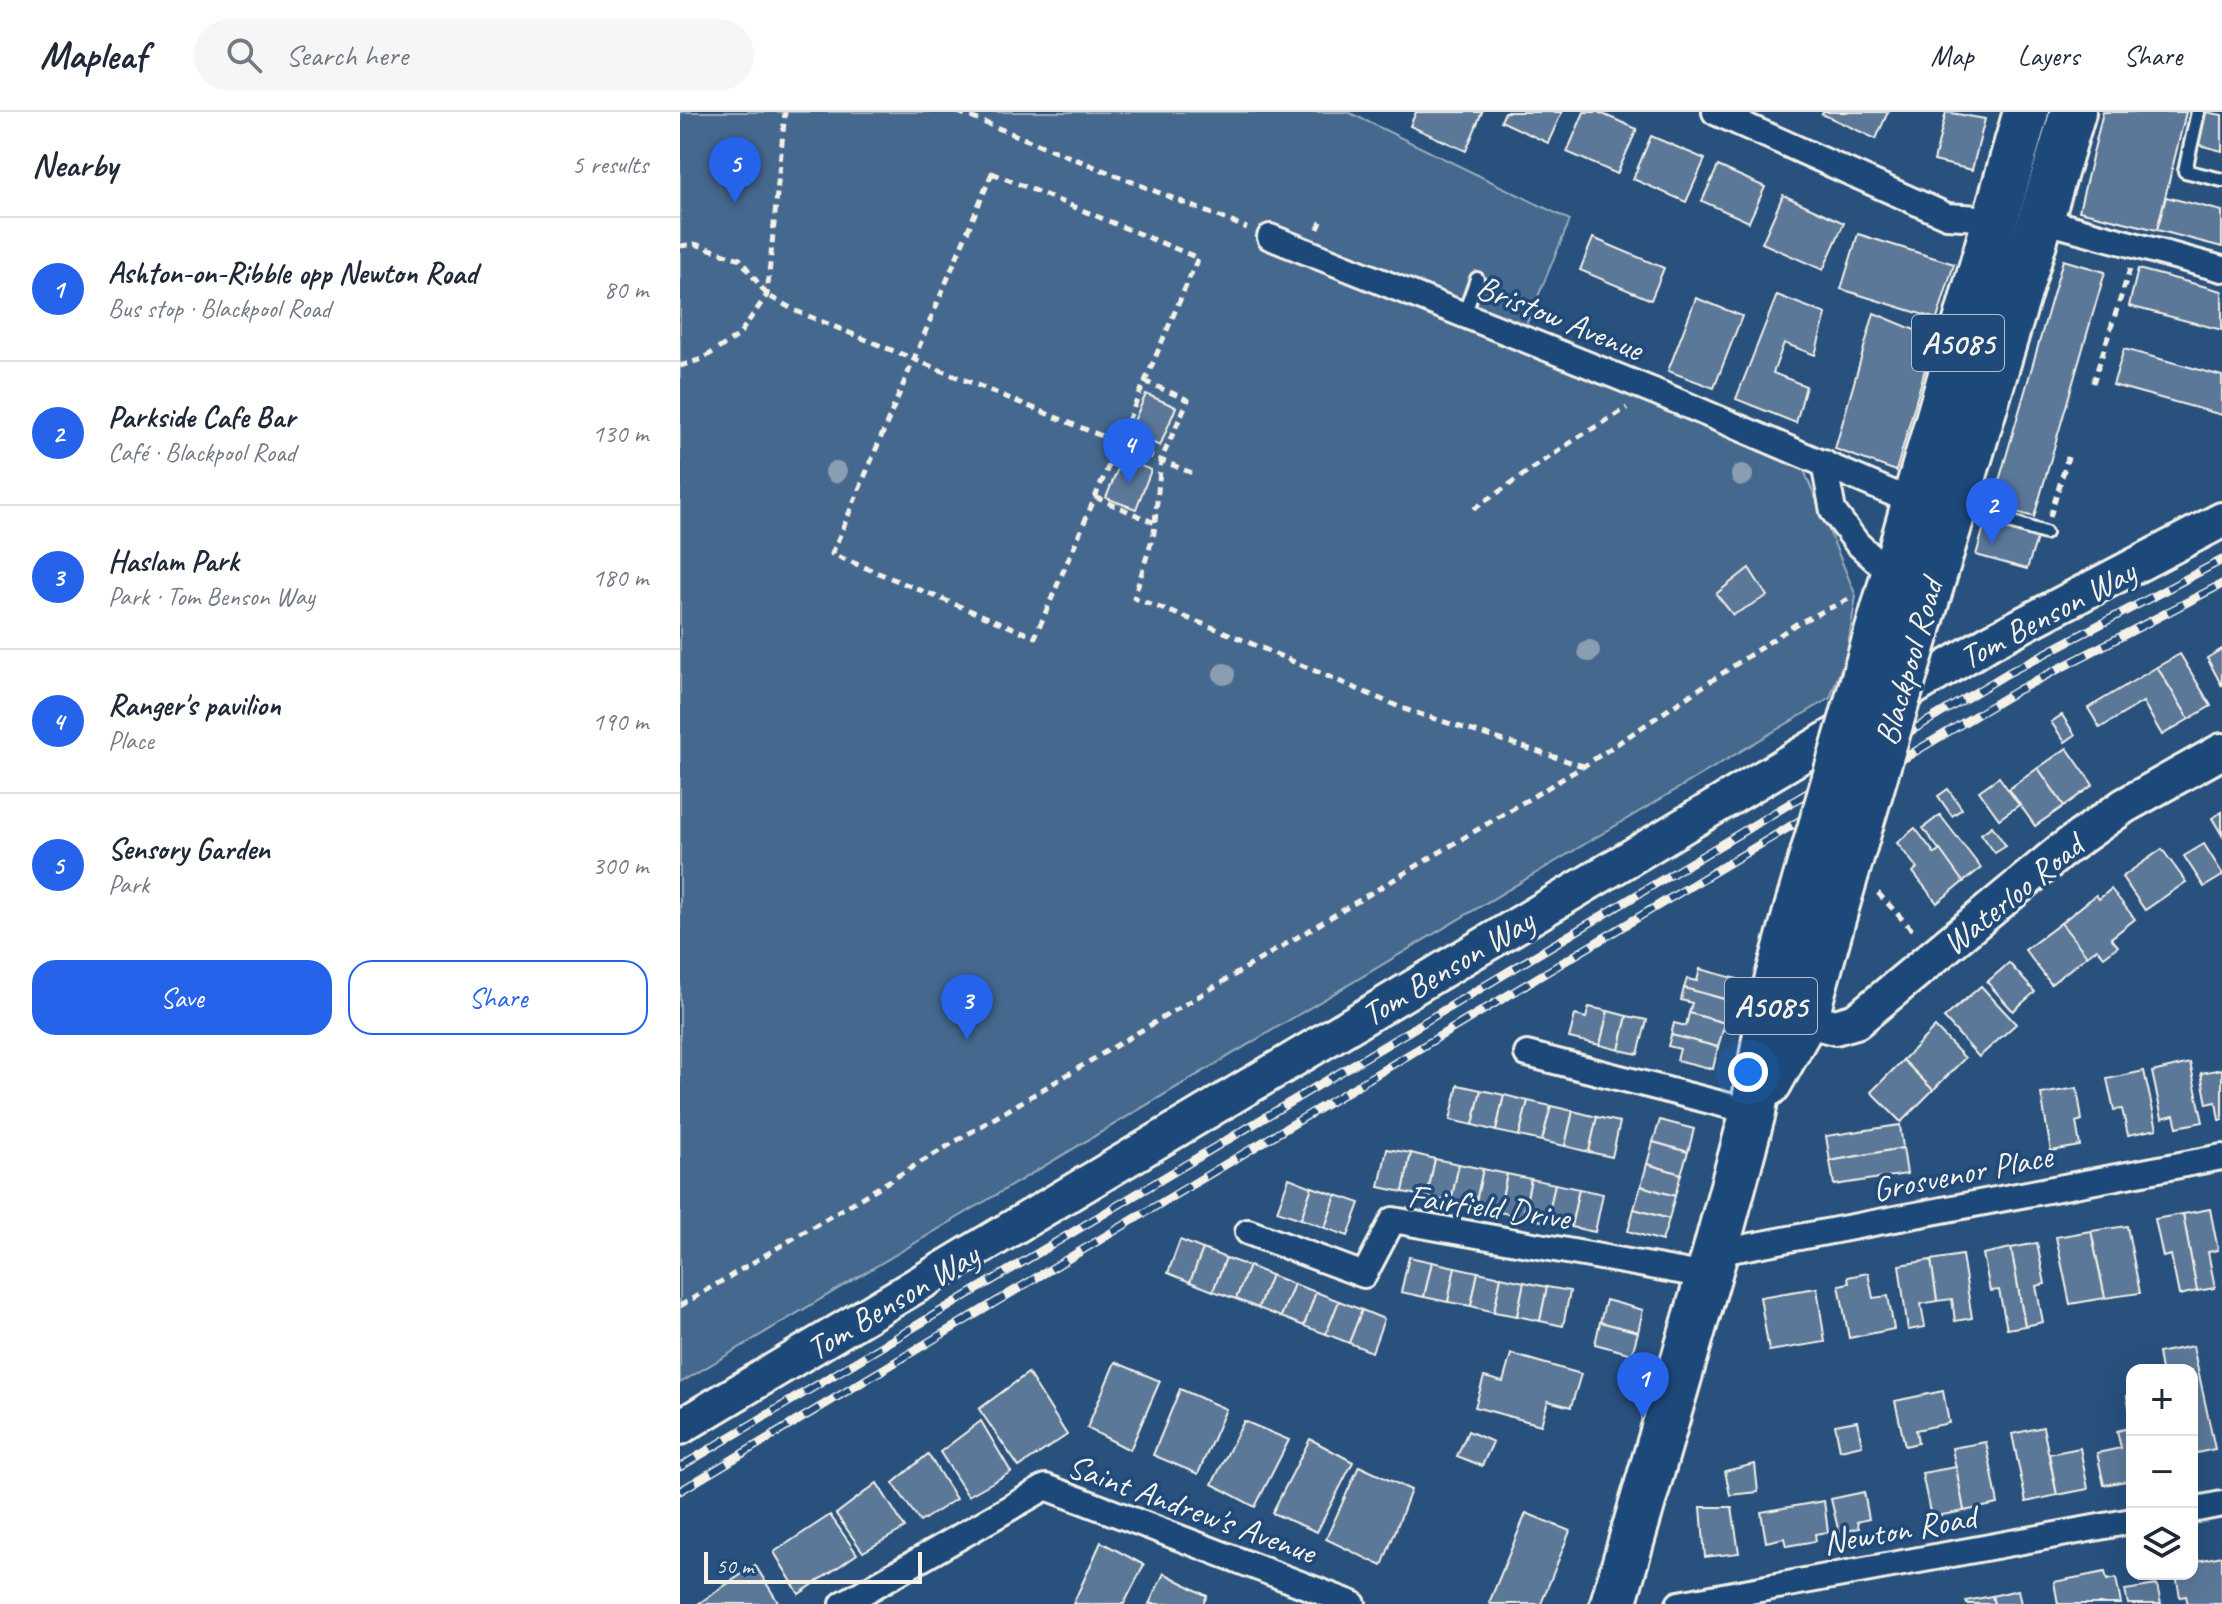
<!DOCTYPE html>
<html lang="en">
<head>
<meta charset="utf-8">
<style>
	:root { --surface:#fff; --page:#f6f6f7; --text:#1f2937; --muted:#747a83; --line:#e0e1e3; --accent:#2563eb }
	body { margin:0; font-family:Caveat,sans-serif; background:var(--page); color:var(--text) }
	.controls { position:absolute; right:24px; bottom:24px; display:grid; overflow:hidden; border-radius:16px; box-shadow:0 8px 32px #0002 }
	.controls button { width:72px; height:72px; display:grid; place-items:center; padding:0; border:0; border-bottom:2px solid var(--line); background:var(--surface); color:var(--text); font:40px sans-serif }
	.scale { position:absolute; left:24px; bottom:20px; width:218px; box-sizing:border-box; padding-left:8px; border:4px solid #f4f1e8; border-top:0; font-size:22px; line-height:28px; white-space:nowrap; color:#f4f1e8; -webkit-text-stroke:6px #1f4a7a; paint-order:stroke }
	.you { position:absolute; left:1068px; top:960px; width:28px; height:28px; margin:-20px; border:6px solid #fff; border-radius:50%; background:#1a73e8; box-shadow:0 0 0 12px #1a73e833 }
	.badge { display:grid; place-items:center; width:52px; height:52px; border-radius:50%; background:var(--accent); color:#fff; font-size:26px; font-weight:700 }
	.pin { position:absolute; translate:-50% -66px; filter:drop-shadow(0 2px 4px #0008) }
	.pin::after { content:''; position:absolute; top:42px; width:28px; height:24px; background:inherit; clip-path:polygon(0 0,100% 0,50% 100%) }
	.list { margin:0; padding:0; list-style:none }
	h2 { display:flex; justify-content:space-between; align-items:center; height:104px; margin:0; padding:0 32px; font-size:34px }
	h2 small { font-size:26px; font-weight:400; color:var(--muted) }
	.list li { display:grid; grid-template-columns:52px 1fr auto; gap:24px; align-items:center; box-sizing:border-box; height:144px; padding:0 32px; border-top:2px solid var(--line) }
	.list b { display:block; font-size:30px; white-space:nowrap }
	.list p { margin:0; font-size:26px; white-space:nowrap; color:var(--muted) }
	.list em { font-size:26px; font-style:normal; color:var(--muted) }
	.actions { display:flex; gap:16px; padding:24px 32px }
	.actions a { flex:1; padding:18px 0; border:2px solid var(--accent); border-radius:24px; text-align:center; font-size:28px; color:var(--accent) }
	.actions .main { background:var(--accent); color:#fff }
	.icon { flex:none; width:44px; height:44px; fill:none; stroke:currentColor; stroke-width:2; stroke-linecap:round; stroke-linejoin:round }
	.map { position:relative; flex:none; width:1542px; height:1492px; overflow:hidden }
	header { display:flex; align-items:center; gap:48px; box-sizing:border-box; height:112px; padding:0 40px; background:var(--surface); border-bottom:2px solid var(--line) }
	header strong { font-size:38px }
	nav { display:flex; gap:44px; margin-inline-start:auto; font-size:28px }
	.search { width:560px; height:72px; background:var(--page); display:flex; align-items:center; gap:20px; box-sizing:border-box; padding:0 28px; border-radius:44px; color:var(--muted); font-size:30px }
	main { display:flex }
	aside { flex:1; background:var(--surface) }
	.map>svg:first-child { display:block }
	.green { fill:#45688e; stroke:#9cacbb; stroke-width:2 }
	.building { fill:#5b7899; stroke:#f4f1e8; stroke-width:2 }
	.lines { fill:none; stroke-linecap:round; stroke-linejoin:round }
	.lane-casing { stroke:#f4f1e8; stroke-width:18 }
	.street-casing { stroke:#f4f1e8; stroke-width:30 }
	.secondary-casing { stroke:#f4f1e8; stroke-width:40 }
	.highway-casing { stroke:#f4f1e8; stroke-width:50 }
	.path { stroke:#f4f1e8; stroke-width:5; stroke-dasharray:8 6; stroke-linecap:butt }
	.lane { stroke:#1f4a7a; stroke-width:12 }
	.street { stroke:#1f4a7a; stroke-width:24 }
	.secondary { stroke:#1f4a7a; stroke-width:34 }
	.highway { stroke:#1f4a7a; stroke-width:44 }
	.rail-casing { stroke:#f4f1e8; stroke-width:9 }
	.rail { stroke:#1f4a7a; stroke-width:6; stroke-dasharray:18; stroke-linecap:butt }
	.highway-bridge-casing { stroke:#f4f1e8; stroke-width:50; stroke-linecap:butt }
	.highway-bridge { stroke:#1f4a7a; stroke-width:44 }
	.tree { fill:#8a9db1 }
	.labels { text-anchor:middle; stroke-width:7; stroke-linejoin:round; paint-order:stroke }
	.shield { fill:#1f4a7a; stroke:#b4bfc7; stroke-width:2 }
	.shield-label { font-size:32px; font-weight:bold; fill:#f4f1e8 }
	.street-label { font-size:34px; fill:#f4f1e8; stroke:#1f4a7a }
</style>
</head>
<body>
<header>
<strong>Mapleaf</strong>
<div class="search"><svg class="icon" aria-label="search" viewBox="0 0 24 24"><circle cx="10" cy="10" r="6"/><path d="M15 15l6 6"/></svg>Search here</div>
<nav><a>Map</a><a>Layers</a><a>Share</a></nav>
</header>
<main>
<aside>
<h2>Nearby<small>5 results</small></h2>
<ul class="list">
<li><span class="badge">1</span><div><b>Ashton-on-Ribble opp Newton Road</b><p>Bus stop · Blackpool Road</p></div><em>80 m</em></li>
<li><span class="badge">2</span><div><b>Parkside Cafe Bar</b><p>Café · Blackpool Road</p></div><em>130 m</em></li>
<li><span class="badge">3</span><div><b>Haslam Park</b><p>Park · Tom Benson Way</p></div><em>180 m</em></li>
<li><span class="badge">4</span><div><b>Ranger's pavilion</b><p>Place</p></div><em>190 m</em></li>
<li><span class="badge">5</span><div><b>Sensory Garden</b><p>Park</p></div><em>300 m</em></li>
</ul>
<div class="actions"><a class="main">Save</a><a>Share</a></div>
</aside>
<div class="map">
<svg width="1542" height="1492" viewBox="0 0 1542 1492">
	<rect width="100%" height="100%" fill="#28517e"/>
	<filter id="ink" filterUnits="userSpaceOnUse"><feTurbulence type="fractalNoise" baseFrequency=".0125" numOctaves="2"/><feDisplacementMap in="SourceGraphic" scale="16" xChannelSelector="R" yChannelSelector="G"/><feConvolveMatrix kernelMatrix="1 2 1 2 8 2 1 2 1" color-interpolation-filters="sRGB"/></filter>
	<g filter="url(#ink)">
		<path class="green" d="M0,0H668L890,108L841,225L1116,339L1176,484L1167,540L1150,586L0,1271Z"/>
		<g class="building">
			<path d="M736,0H802L786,39L730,14Z"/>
			<path d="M825,0H882L868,31L821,9Z"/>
			<path d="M904,0H918L957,17L937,62L887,40Z"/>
			<path d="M1143,0H1208L1196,27L1142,2Z"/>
			<path d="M1266,0L1305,7L1292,58L1254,49Z"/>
			<path d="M1423,0H1506L1477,118L1399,99Z"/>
			<path d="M1526,0L1542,3V39L1519,33Z"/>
			<path d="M971,24L1025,47L1006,90L953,67Z"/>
			<path d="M1038,54L1085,75L1069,110L1022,89Z"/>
			<path d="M1103,83L1164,111L1143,158L1082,131Z"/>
			<path d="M1486,85L1542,99V135L1477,118Z"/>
			<path d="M1178,122L1274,152L1257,207L1161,177Z"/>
			<path d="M913,126L984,156L971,188L900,158Z"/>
			<path d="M1383,148L1425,160L1354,405L1312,393Z"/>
			<path d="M1458,157L1542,179V218L1449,194Z"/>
			<path d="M1097,183L1146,202L1135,243L1104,231L1093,261L1126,274L1116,311L1056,287Z"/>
			<path d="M1016,186L1062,204L1034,276L988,259Z"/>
			<path d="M1194,201L1254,226L1216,359L1155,337Z"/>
			<path d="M1444,237L1542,264V303L1433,273Z"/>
			<path d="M466,282L496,295L480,334L449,320Z"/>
			<path d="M442,346L471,358L456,397L426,386Z"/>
			<path d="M1306,408L1358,423L1347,457L1296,443Z"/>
			<path d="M1069,456L1087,484L1053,503L1036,482Z"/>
			<path d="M1542,537V574L1527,546Z"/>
			<path d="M1500,542L1531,594L1509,607L1477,555Z"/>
			<path d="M1477,555L1509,607L1482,623L1463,590L1420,616L1408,596Z"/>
			<path d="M1382,603L1395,623L1385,630L1371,610Z"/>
			<path d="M1387,636L1413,673L1384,694L1358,656Z"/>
			<path d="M1358,656L1384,694L1355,714L1329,677Z"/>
			<path d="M1319,665L1339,693L1319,707L1299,679Z"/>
			<path d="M1268,677L1282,697L1272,704L1258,684Z"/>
			<path d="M1542,700V723L1532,706Z"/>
			<path d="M1260,703L1301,756L1283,770L1243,716Z"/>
			<path d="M1312,714L1326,734L1315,741L1301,722Z"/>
			<path d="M1235,716L1255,742L1260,738L1283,770L1257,791L1233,760L1237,756L1217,731Z"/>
			<path d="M1524,732L1542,761V764L1524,775L1504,744Z"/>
			<path d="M1482,737L1506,770L1465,798L1442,765Z"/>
			<path d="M1431,777L1455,807L1431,826L1438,834L1424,845L1417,837L1407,844L1381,811L1416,783L1419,787Z"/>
			<path d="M1381,811L1407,844L1371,872L1345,838Z"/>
			<path d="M1329,851L1355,880L1333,899L1307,870Z"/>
			<path d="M1020,857L1057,867L1051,889L1004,876L1007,867L1017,869Z"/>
			<path d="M1301,874L1336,912L1299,945L1264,906Z"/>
			<path d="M1004,876L1051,889L1045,911L1009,901L1012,891L1001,888Z"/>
			<path d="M909,895L928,899L920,933L889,926L895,903L906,906Z"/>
			<path d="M928,899L947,904L939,938L920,933Z"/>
			<path d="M1009,901L1045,911L1038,935L991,923L994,911L1006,914Z"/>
			<path d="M947,904L967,908L958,942L939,938Z"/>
			<path d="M1255,915L1285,946L1253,978L1223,948Z"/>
			<path d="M991,923L1038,935L1033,957L997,948L1000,937L988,934Z"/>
			<path d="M1223,948L1253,978L1221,1010L1191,980Z"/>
			<path d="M1510,951L1523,1010L1497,1015L1494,1003L1482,1006L1472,960Z"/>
			<path d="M1542,957V1008H1539L1536,990L1527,992L1521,961Z"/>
			<path d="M1464,959L1477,1017L1448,1023L1442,997L1434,998L1427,967Z"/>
			<path d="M778,973L801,978L793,1013L770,1008Z"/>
			<path d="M1397,976L1402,1008L1396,1010L1400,1034L1371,1039L1361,982Z"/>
			<path d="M801,978L824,983L816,1019L793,1013Z"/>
			<path d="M824,983L848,989L839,1024L816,1019Z"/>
			<path d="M848,989L871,994L862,1029L839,1024Z"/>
			<path d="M871,994L893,999L885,1034L862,1029Z"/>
			<path d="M893,999L917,1005L909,1040L885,1034Z"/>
			<path d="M917,1005L940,1010L932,1045L909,1040Z"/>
			<path d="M980,1008L1014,1017L1008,1040L973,1030Z"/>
			<path d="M1220,1013L1223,1036L1150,1049L1146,1024Z"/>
			<path d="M973,1030L1008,1040L1001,1062L967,1052Z"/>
			<path d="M1223,1036L1227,1062L1154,1073L1150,1049Z"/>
			<path d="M707,1037L731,1041L723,1080L699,1075Z"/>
			<path d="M731,1041L755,1047L747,1085L723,1080Z"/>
			<path d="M755,1047L779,1052L771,1090L747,1085Z"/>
			<path d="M779,1052L803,1057L795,1095L771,1090Z"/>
			<path d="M967,1052L1001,1062L995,1084L961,1074Z"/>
			<path d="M803,1057L827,1062L819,1100L795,1095Z"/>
			<path d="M827,1062L851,1067L843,1105L819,1100Z"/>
			<path d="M609,1066L632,1075L621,1107L597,1099Z"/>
			<path d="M851,1067L875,1072L867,1110L843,1105Z"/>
			<path d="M875,1072L899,1077L891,1115L867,1110Z"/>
			<path d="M961,1074L995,1084L989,1107L954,1097Z"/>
			<path d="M632,1075L656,1083L645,1116L621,1107Z"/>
			<path d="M899,1077L923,1082L915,1120L891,1115Z"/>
			<path d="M656,1083L680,1091L668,1124L645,1116Z"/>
			<path d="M954,1097L989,1107L982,1129L948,1119Z"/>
			<path d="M1530,1097L1538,1138L1528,1140L1535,1176L1517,1179L1503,1102Z"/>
			<path d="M1503,1102L1517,1179L1499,1183L1491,1143L1483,1145L1475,1107Z"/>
			<path d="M1447,1114L1460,1181L1425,1186L1411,1119Z"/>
			<path d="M1411,1119L1425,1186L1390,1192L1376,1125Z"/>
			<path d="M500,1128L523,1137L510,1170L488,1161Z"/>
			<path d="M1357,1131L1365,1172L1356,1174L1363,1210L1345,1214L1331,1136Z"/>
			<path d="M1331,1136L1345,1214L1327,1217L1319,1178L1310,1179L1303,1142Z"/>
			<path d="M523,1137L546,1146L533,1179L510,1170Z"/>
			<path d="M1282,1143L1292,1206L1275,1209L1272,1187L1257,1189L1251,1148Z"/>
			<path d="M729,1145L752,1150L744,1185L721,1180Z"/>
			<path d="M546,1146L569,1154L556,1187L533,1179Z"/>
			<path d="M1251,1148L1257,1189L1241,1192L1245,1215L1228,1218L1219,1153Z"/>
			<path d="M752,1150L775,1155L768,1190L744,1185Z"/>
			<path d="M569,1154L591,1163L578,1196L556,1187Z"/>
			<path d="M775,1155L798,1160L791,1194L768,1190Z"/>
			<path d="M798,1160L821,1165L814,1200L791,1194Z"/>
			<path d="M1188,1161L1193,1186L1208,1184L1214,1217L1169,1226L1159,1173L1169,1171L1168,1165Z"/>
			<path d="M591,1163L614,1172L601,1205L578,1196Z"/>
			<path d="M821,1165L844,1170L837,1204L814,1200Z"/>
			<path d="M844,1170L867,1175L860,1209L837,1204Z"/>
			<path d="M614,1172L636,1180L624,1214L601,1205Z"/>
			<path d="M867,1175L890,1179L883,1214L860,1209Z"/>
			<path d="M1137,1176L1145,1230L1089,1239L1080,1185Z"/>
			<path d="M636,1180L659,1189L646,1222L624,1214Z"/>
			<path d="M926,1188L963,1198L958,1220L920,1210Z"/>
			<path d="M659,1189L682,1198L669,1231L646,1222Z"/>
			<path d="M682,1198L704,1207L692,1240L669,1231Z"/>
			<path d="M920,1210L958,1220L952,1242L915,1232Z"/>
			<path d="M1513,1234L1535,1337L1512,1342V1258H1481L1478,1241Z"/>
			<path d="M831,1242L901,1262L891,1295L868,1289L861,1313L795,1295L804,1265L823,1270Z"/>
			<path d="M435,1250L480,1269L450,1338L407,1316Z"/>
			<path d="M348,1261L387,1323L339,1355L299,1297Z"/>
			<path d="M500,1277L546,1297L518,1362L473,1343Z"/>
			<path d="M1263,1279L1269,1311L1236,1318L1238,1331L1225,1334L1215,1289Z"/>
			<path d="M1452,1283V1308L1447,1284Z"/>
			<path d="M301,1309L331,1360L288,1384L260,1340Z"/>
			<path d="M564,1309L609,1328L575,1395L532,1372Z"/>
			<path d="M1177,1309L1182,1333L1160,1338L1155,1313Z"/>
			<path d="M1363,1315L1377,1383L1346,1390L1332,1322Z"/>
			<path d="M1452,1315V1368L1424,1373L1417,1341L1441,1336L1437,1319Z"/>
			<path d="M788,1319L813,1330L802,1354L777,1344Z"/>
			<path d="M630,1327L673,1350L637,1420L592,1401Z"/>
			<path d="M1306,1330L1318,1392L1284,1399L1272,1336Z"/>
			<path d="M1400,1336L1408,1377L1377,1383L1369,1342Z"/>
			<path d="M248,1342L276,1387L240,1410L213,1371Z"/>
			<path d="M1075,1352L1078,1380L1050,1383L1045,1359Z"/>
			<path d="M679,1354L731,1378L702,1454L646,1427Z"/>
			<path d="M1276,1355L1284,1399L1251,1405L1242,1361Z"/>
			<path d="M197,1371L225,1416L183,1440L156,1402Z"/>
			<path d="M1184,1380L1189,1407L1177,1410L1179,1416L1159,1421L1151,1387Z"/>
			<path d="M1144,1389L1148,1420L1135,1422L1136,1429L1106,1434L1104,1426L1086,1430L1081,1400Z"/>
			<path d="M1021,1395H1052L1059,1441L1025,1445Z"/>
			<path d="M846,1401L890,1419L861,1492H811L809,1491Z"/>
			<path d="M150,1403L177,1442L119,1482L94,1440Z"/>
			<path d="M421,1430L464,1453L444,1492H393Z"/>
			<path d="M1542,1444V1492H1508L1506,1484L1500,1485L1496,1462H1512V1450Z"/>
			<path d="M75,1453L98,1490L93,1492H18Z"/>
			<path d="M1425,1460L1427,1468L1436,1466L1441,1492H1378L1374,1470Z"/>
			<path d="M484,1461L527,1484L523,1492H469Z"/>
			<path d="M1477,1473L1481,1492H1448L1445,1478Z"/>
			<path d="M1338,1478L1341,1492H1314L1312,1484Z"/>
			<path d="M1312,1484L1314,1492H1287L1286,1489Z"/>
		</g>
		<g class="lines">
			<defs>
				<g id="lane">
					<path d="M1518,0L1505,59L1542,68"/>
					<path d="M784,203L797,167"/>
					<path d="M1281,395L1365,421"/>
				</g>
				<g id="street">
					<path d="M1035,0L1267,104L1315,107"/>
					<path d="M1362,108L1542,157"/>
					<path d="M590,125L976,280L1233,390"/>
					<path d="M1144,351L1153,399L1177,431L1213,464"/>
					<path d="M847,942L1073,1000"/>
					<path d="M568,1120L684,1163L713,1108L1027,1164"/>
					<path d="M1035,1141L1542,1045"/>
					<path d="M1512,1398L1542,1392"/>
					<path d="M163,1492L366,1375L673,1492"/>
					<path d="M999,1492L1452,1409"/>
				</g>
				<g id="secondary">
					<path d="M1125,907L1155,915L1176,909L1381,739L1444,694L1542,639"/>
					<path d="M0,1315L1310,530L1542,408"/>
				</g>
				<g id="highway">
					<path d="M1200,511L1346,0"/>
					<path d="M1238,517L1393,0"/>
					<path d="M1089,971L1125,907L1155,799"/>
					<path d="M933,1492L1035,1141L1073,1000L1091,891L1119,790"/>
				</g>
			</defs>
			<use href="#lane" class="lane-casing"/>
			<use href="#street" class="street-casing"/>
			<use href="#secondary" class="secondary-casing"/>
			<use href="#highway" class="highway-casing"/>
			<g class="path">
				<path d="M278,0L567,116"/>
				<path d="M312,61L518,146L355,525L152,442Z"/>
				<path d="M638,117L643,105"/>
				<path d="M0,134L15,132L60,147L87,183L116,199L517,363"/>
				<path d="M0,254L22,247L58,224L87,183L105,0"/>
				<path d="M464,269L508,288L481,348L474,421L454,486L542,519L724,597L903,654"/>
				<path d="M1413,271L1450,157"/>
				<path d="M415,385L475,411"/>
				<path d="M794,397L897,326L947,296"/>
				<path d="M1370,405L1388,345"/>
				<path d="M1198,781L1235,821"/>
				<path d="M0,1194L904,654L1116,512L1169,487"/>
			</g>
			<use href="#lane" class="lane"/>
			<use href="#street" class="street"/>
			<use href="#secondary" class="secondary"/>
			<use href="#highway" class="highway"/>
			<defs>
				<g id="rail">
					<path d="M0,1355L1328,561L1542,448"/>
					<path d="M0,1379L1338,578L1542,472"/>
				</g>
			</defs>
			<use href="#rail" class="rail-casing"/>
			<use href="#rail" class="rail"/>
			<defs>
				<g id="highway-bridge">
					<path d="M1119,790L1200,511"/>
					<path d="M1155,799L1238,517"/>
				</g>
			</defs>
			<use href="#highway-bridge" class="highway-bridge-casing"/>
			<use href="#highway-bridge" class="highway-bridge"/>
		</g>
		<g class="tree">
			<circle cx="156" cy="360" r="11"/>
			<circle cx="1062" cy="363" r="11"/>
			<circle cx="909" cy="539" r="11"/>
			<circle cx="544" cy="562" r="11"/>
		</g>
	</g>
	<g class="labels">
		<g class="shield">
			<rect x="1232" y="203" width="92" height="56" rx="6"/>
			<rect x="1045" y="866" width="92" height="56" rx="6"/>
		</g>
		<g class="shield-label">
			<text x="1278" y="242">A5085</text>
			<text x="1091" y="905">A5085</text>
		</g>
		<g class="street-label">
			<text transform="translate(880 205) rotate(22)" y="12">Bristow Avenue</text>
			<text transform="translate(1367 502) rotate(-28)" y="12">Tom Benson Way</text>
			<text transform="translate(1228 550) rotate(-74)" y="12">Blackpool Road</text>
			<text transform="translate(1332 782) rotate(-39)" y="12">Waterloo Road</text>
			<text transform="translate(767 855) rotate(-31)" y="12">Tom Benson Way</text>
			<text transform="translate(1282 1060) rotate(-11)" y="12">Grosvenor Place</text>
			<text transform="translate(809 1094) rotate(8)" y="12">Fairfield Drive</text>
			<text transform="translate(212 1189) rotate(-31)" y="12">Tom Benson Way</text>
			<text transform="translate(512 1396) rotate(20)" y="12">Saint Andrew's Avenue</text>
			<text transform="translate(1219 1417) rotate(-10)" y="12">Newton Road</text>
		</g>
	</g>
</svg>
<div class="controls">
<button>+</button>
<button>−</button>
<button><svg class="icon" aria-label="layers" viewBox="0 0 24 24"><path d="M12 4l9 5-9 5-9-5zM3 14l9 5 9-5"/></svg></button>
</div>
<div class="scale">50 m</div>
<div class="you"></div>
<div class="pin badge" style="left:963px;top:1306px">1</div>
<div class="pin badge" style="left:1312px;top:432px">2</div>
<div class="pin badge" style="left:287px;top:928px">3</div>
<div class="pin badge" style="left:449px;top:372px">4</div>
<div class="pin badge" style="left:55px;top:91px">5</div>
</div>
</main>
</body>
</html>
